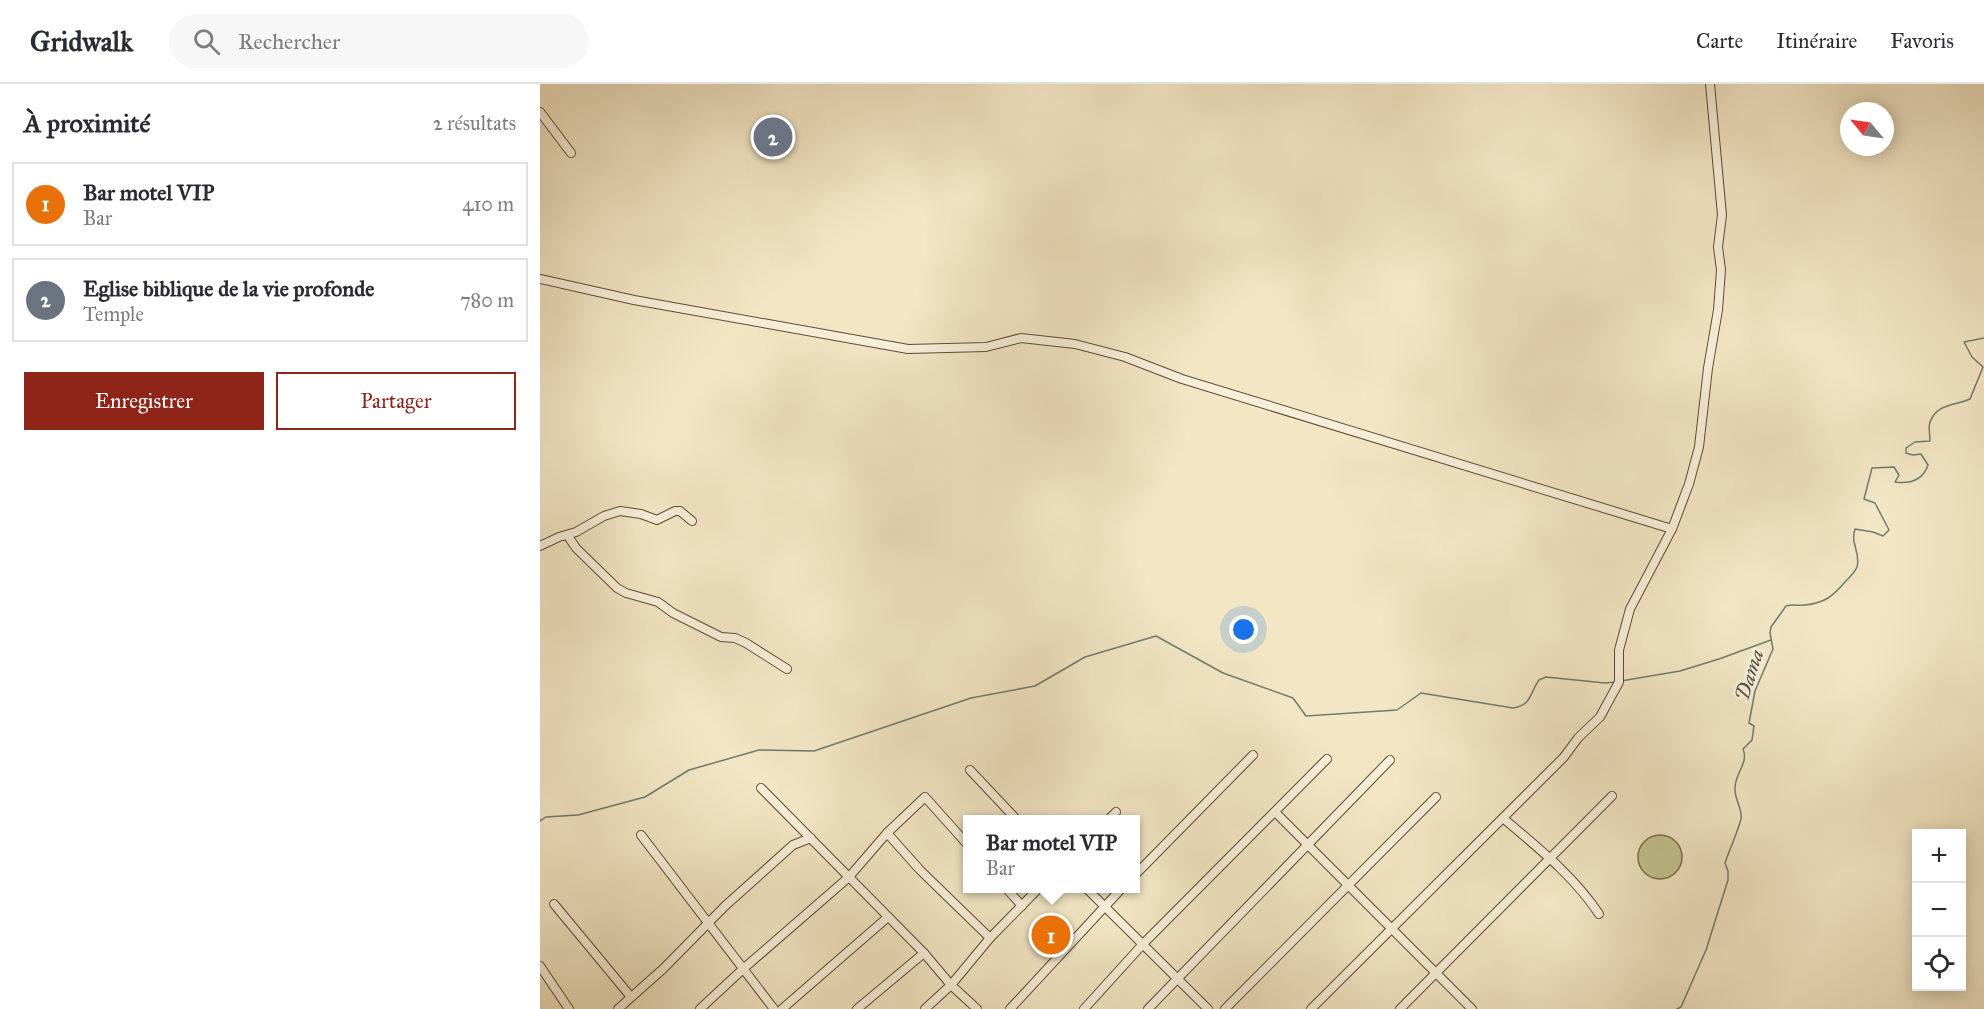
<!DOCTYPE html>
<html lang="fr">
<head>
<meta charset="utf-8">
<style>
	:root { --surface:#fff; --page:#f7f7f7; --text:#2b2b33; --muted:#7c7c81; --line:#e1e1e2; --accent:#8f2418 }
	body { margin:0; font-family:"IM FELL Great Primer",serif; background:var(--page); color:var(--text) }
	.controls { position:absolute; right:18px; bottom:18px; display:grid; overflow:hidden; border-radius:0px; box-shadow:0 3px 15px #0003 }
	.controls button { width:54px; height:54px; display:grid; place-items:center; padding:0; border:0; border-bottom:2px solid var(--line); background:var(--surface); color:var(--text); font:30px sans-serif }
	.compass { position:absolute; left:1300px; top:18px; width:54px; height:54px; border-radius:50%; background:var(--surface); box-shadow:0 3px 15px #0003; rotate:299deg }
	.you { position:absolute; left:704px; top:546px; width:21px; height:21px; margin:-15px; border:4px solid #fff; border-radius:50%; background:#1a73e8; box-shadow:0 0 0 9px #1a73e833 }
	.badge { display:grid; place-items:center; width:39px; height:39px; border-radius:50%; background:var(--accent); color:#fff; font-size:20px; font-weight:700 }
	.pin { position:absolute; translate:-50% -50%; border:3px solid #fff; box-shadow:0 2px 6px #0006 }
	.popup { position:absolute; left:423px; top:731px; width:177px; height:78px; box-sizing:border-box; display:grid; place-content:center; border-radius:0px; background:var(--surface); filter:drop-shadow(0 2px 4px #0005); font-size:20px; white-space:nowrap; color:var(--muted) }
	.popup b { font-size:22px; color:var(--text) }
	.popup::after { content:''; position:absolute; left:50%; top:100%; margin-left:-12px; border:12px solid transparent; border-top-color:var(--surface) }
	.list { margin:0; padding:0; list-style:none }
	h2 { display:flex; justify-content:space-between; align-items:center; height:78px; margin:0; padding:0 24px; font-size:26px }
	h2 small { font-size:20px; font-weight:400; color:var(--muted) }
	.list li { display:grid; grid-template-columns:39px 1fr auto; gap:18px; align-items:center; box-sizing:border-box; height:84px; margin:0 12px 12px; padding:0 12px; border:2px solid var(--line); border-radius:0px }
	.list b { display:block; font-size:22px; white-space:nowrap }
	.list p { margin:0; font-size:20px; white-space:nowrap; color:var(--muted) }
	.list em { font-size:20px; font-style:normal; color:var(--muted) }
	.actions { display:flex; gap:12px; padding:18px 24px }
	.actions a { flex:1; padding:14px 0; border:2px solid var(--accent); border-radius:0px; text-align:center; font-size:21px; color:var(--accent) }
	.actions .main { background:var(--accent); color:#fff }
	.icon { flex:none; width:33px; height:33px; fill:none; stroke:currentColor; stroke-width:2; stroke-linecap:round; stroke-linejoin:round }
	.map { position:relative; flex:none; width:1444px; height:925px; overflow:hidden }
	header { display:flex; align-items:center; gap:36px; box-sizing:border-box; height:84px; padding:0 30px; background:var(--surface); border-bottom:2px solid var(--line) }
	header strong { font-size:28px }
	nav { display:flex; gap:33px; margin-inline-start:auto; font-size:21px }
	.search { width:420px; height:54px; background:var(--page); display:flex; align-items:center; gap:15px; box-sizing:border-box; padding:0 21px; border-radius:33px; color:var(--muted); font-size:22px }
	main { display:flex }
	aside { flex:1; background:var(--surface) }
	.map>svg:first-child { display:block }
	.green { fill:#c3c38f; stroke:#786c48; stroke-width:1.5 }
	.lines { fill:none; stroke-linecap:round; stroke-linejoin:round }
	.stream { stroke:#6f7b6e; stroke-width:1.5 }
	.minor-casing { stroke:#5f4a31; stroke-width:10 }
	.minor { stroke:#f7efd9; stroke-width:8 }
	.labels { text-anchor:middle; stroke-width:6; stroke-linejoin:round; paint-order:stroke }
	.water-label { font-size:20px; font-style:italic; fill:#545140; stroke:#f7efd9 }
</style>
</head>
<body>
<header>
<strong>Gridwalk</strong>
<div class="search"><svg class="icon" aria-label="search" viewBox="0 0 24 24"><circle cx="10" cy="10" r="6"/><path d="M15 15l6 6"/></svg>Rechercher</div>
<nav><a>Carte</a><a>Itinéraire</a><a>Favoris</a></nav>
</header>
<main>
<aside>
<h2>À proximité<small>2 résultats</small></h2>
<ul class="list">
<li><span class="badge" style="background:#e8710a">1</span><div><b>Bar motel VIP</b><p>Bar</p></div><em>410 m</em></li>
<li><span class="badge" style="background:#6b7280">2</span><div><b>Eglise biblique de la vie profonde</b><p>Temple</p></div><em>780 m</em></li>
</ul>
<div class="actions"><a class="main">Enregistrer</a><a>Partager</a></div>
</aside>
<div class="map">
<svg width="1444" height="925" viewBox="0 0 1444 925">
	<rect width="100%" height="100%" fill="#f2e6c4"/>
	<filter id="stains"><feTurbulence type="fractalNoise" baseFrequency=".00333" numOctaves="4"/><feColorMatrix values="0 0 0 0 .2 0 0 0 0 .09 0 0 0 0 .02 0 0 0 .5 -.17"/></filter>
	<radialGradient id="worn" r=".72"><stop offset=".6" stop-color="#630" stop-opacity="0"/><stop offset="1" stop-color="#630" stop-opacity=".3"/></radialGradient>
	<circle class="green" cx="1120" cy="773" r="22"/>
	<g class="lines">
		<g class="stream">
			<path d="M1081,597L1140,587L1179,575L1231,556"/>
			<path d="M0,737L6,733L38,731L105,713L149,686L219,666L274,667L431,614L495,602L545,573L616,552L683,589L753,614L766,632L857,626L881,609L973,624C992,621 989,610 999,596L1006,593L1065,599L1076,598"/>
			<path d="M1137,925L1141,923L1166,866L1188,796V787L1185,779C1189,767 1198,747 1201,735C1203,725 1194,715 1195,704C1195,689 1209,679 1203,665L1212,656L1214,642L1209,639L1215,607L1233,565L1230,549L1231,543L1246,522C1253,520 1259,522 1265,521C1285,519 1293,512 1305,498C1309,494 1315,488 1317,483C1321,469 1310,460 1315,445L1333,448L1343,452L1349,446L1335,419L1324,415L1332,384L1354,383L1359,391L1355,398C1370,400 1383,396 1388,381L1381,370L1373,371L1366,369V364L1375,358L1390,357C1390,351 1388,343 1390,338C1397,319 1415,322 1430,315L1443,283L1432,273L1424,258L1444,254"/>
		</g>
		<defs>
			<g id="minor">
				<path d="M0,28L31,69"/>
				<path d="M0,195L94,216L368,265L446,263L481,254L535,260L585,273L642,295L1132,445"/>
				<path d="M28,452L36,464L77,504L86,509L118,518L133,529L181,553L195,554L206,559L247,585"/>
				<path d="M0,462L19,453L36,448L64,432L80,427L101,430L117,436L135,427H140L152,437"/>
				<path d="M430,686L477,736"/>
				<path d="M221,704L384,869L411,901L437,925"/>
				<path d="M735,728L932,925"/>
				<path d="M963,734C998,764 1034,792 1059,830"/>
				<path d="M568,736L576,728"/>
				<path d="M347,749L380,786L450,854"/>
				<path d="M101,751L234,925"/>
				<path d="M595,791L713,671"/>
				<path d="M466,804L482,822"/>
				<path d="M546,804L668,925"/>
				<path d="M14,820L91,913"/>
				<path d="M0,882L29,925"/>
				<path d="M78,925L124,884L185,822L253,761L271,754"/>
				<path d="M160,925L203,885L309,793L347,749L385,713L427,760"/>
				<path d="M242,925L348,833"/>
				<path d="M317,925L384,869"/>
				<path d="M385,925L411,901L450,854L499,804"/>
				<path d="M470,925L582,804"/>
				<path d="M544,925L603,860L787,675"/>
				<path d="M608,925L850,676"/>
				<path d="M685,925L896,713"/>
				<path d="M771,925L1024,673L1038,654L1060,633L1079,598V566L1090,525L1132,445L1149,400L1159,363L1168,284L1178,226L1181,186L1178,163L1182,131L1170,0"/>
				<path d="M860,925L1072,712"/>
			</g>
		</defs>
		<use href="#minor" class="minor-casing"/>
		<use href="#minor" class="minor"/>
	</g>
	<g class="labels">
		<g class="water-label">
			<text transform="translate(1209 591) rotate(-72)" y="7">Dama</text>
		</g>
	</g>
	<rect width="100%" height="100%" filter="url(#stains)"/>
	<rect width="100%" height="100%" fill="url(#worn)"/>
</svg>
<div class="controls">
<button>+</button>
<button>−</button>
<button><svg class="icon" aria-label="locate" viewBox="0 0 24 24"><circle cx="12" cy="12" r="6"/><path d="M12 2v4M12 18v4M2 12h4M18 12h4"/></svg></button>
</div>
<svg class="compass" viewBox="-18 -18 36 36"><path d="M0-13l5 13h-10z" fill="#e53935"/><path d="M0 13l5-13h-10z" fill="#7c7c81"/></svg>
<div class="you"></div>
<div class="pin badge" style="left:511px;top:851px;background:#e8710a">1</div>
<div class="popup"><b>Bar motel VIP</b>Bar</div>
<div class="pin badge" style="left:233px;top:53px;background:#6b7280">2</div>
</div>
</main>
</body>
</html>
